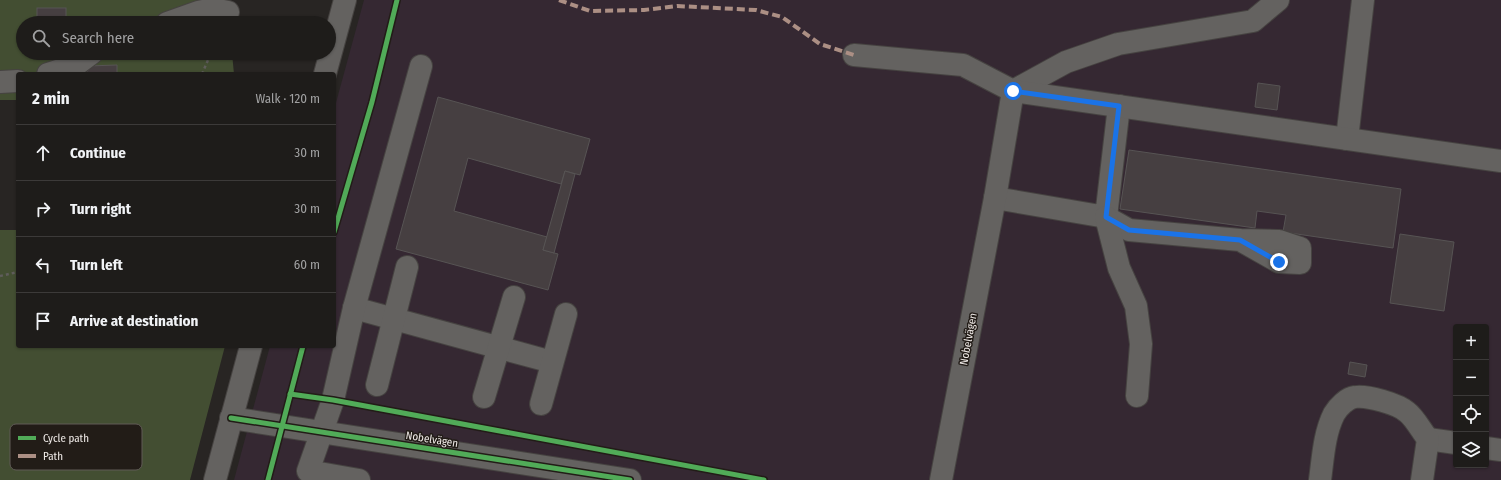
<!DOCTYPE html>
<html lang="en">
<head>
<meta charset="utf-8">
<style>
	:root { --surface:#1e1c1a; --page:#2b2927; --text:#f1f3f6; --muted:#a1a1a2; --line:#3c3a39 }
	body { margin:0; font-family:"Fira Sans Condensed",sans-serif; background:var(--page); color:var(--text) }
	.controls { position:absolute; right:12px; bottom:12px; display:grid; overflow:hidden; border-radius:4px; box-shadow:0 1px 3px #0004 }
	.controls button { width:36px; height:36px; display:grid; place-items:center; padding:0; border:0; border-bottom:1px solid var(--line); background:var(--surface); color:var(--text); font:20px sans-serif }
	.stop { position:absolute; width:12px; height:12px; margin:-9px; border:3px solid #1a73e8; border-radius:50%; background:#fff }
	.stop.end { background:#1a73e8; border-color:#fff; box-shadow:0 1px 4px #0008 }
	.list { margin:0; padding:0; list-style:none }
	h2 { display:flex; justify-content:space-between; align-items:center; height:52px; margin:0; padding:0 16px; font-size:17px }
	h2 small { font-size:13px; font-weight:400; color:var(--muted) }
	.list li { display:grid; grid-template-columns:26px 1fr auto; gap:12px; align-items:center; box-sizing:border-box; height:56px; padding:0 16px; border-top:1px solid var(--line) }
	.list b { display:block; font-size:15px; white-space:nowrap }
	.list em { font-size:13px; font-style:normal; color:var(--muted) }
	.icon { flex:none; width:22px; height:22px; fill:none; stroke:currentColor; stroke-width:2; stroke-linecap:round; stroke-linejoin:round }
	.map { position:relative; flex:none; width:1501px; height:480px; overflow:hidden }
	.search { position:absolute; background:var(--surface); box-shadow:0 1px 3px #0004; left:16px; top:16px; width:320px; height:44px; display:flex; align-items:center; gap:10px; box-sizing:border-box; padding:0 14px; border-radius:22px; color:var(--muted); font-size:15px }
	.panel { position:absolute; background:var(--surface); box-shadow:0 1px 3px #0004; left:16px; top:72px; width:320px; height:276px; border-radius:4px }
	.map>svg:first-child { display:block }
	.commercial { fill:#352832; fill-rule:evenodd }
	.forest { fill:#434e32 }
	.building { fill:#463f41; stroke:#575454 }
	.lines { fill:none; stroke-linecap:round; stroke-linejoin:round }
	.minor-casing { stroke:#464341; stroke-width:24 }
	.path { stroke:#5f5d5b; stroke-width:2.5; stroke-dasharray:3 3; stroke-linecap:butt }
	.minor { stroke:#646260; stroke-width:22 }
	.quiet { stroke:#ac8f84; stroke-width:4; stroke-dasharray:8 4; stroke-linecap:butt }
	.cycleway-casing { stroke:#221c17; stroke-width:8 }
	.cycleway { stroke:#51ab58; stroke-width:5 }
	.route { stroke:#1a73e8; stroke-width:5 }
	.labels { text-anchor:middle; stroke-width:3; stroke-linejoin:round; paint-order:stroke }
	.street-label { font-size:11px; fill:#f0ebe8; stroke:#221c17 }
	.key { fill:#221c17; stroke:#605a56; stroke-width:1 }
	.key-label { font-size:11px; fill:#f0ebe8 }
</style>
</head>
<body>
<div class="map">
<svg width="1501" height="480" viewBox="0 0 1501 480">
	<rect width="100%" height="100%" fill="#282523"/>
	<path class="commercial" d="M364,0H1501V480H234L270,346H334V110ZM1456,327H1486V465H1456Z"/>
	<g class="forest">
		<path d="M0,0H229L230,23H23V53H232L234,74H18V100H0Z"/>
		<path d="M0,230H18V346H225L190,480H0Z"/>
	</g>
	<g class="building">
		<rect x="37" y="8" width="29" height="15"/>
		<path d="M37,53H67V56L37,57Z"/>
		<path d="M117,65V74H80L79,72L88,71V66Z"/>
		<path d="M1258,83L1280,86L1277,110L1255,107Z"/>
		<path d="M438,97L590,139L580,175L565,171L561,184L468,158L454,211L547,237L543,250L558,254L548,290L396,249Z"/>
		<path d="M1129,150L1401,189L1393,248L1283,232L1286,215L1257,211L1255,228L1120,209Z"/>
		<path d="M565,171L575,174L554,253L543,250Z"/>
		<path d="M1400,234L1454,242L1444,311L1390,303Z"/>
		<path d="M1350,362L1367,365L1365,377L1348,374Z"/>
	</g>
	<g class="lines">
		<defs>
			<g id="minor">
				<path d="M167,23L198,12L213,9L228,12"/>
				<path d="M854,55L963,65L1013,91L1066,62L1118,44L1253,21L1278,0"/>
				<path d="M48,74L76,65L92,53"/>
				<path d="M325,74L345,0"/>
				<path d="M0,82L18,81"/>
				<path d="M1347,139L1363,0"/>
				<path d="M995,198L1106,217L1119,106"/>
				<path d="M1106,217L1129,230L1240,240L1279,262L1300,263V248L1279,241L1240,240"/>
				<path d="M1106,217L1119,268L1136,306L1141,344L1137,396"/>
				<path d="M354,308L552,362"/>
				<path d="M377,385L407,267"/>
				<path d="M484,397L514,297"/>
				<path d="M541,404L566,314"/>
				<path d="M231,418L630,480"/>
				<path d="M1428,439L1456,443"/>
				<path d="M1486,448L1501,450"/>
				<path d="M215,480L251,346"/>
				<path d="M359,480L308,471L333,400L354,308L421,66"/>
				<path d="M941,480L995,198L1013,91L1501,161"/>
				<path d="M1320,480C1323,458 1324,434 1334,414C1338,407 1347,398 1355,397C1367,395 1398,404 1407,412C1415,418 1422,432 1428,439L1422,480"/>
			</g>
		</defs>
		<use href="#minor" class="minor-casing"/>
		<g class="path">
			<path d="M202,74L211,53"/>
			<path d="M0,276L18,272"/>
		</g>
		<use href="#minor" class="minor"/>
		<path class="quiet" d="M559,0L590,11L644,10L677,6L756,10L782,17L820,44L854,55"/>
		<defs>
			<g id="cycleway">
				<path d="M334,232L372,102L397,0"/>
				<path d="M290,394L333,400L764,480"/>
				<path d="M231,418L630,480"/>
				<path d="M268,480L303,346"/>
			</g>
		</defs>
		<use href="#cycleway" class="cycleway-casing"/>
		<use href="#cycleway" class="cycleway"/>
	</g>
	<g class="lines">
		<path class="route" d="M1013,91L1119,106L1106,217L1129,230L1240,240L1279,262"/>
	</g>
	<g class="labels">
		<g class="street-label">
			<text transform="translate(968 339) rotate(-79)" y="4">Nobelvägen</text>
			<text transform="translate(432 439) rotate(9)" y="4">Nobelvägen</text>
		</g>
	</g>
	<rect x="10" y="424" width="132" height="46" rx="6" class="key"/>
	<rect x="18" y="436" width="18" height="4" fill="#51ab58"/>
	<rect x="18" y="454" width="18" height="4" fill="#ac8f84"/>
	<g class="key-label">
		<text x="43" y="442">Cycle path</text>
		<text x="43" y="460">Path</text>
	</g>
</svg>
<div class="controls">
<button>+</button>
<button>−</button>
<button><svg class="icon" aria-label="locate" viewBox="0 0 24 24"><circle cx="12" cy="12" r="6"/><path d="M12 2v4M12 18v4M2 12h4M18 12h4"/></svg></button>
<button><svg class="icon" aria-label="layers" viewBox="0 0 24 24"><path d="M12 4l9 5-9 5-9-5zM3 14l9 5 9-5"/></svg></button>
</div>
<div class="stop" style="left:1013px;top:91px"></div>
<div class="stop end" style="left:1279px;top:262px"></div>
<div class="search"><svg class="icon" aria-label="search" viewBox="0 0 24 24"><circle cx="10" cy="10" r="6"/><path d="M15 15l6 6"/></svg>Search here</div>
<section class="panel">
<h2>2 min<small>Walk · 120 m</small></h2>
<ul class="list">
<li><svg class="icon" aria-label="ahead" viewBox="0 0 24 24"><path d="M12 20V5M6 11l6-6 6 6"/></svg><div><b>Continue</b></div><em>30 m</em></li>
<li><svg class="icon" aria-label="right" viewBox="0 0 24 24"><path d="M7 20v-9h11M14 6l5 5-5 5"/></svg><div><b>Turn right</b></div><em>30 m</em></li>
<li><svg class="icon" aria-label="left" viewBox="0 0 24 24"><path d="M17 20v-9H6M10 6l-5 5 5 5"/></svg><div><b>Turn left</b></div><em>60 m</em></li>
<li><svg class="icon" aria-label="arrive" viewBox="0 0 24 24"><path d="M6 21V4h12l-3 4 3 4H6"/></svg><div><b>Arrive at destination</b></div></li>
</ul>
</section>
</div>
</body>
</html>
